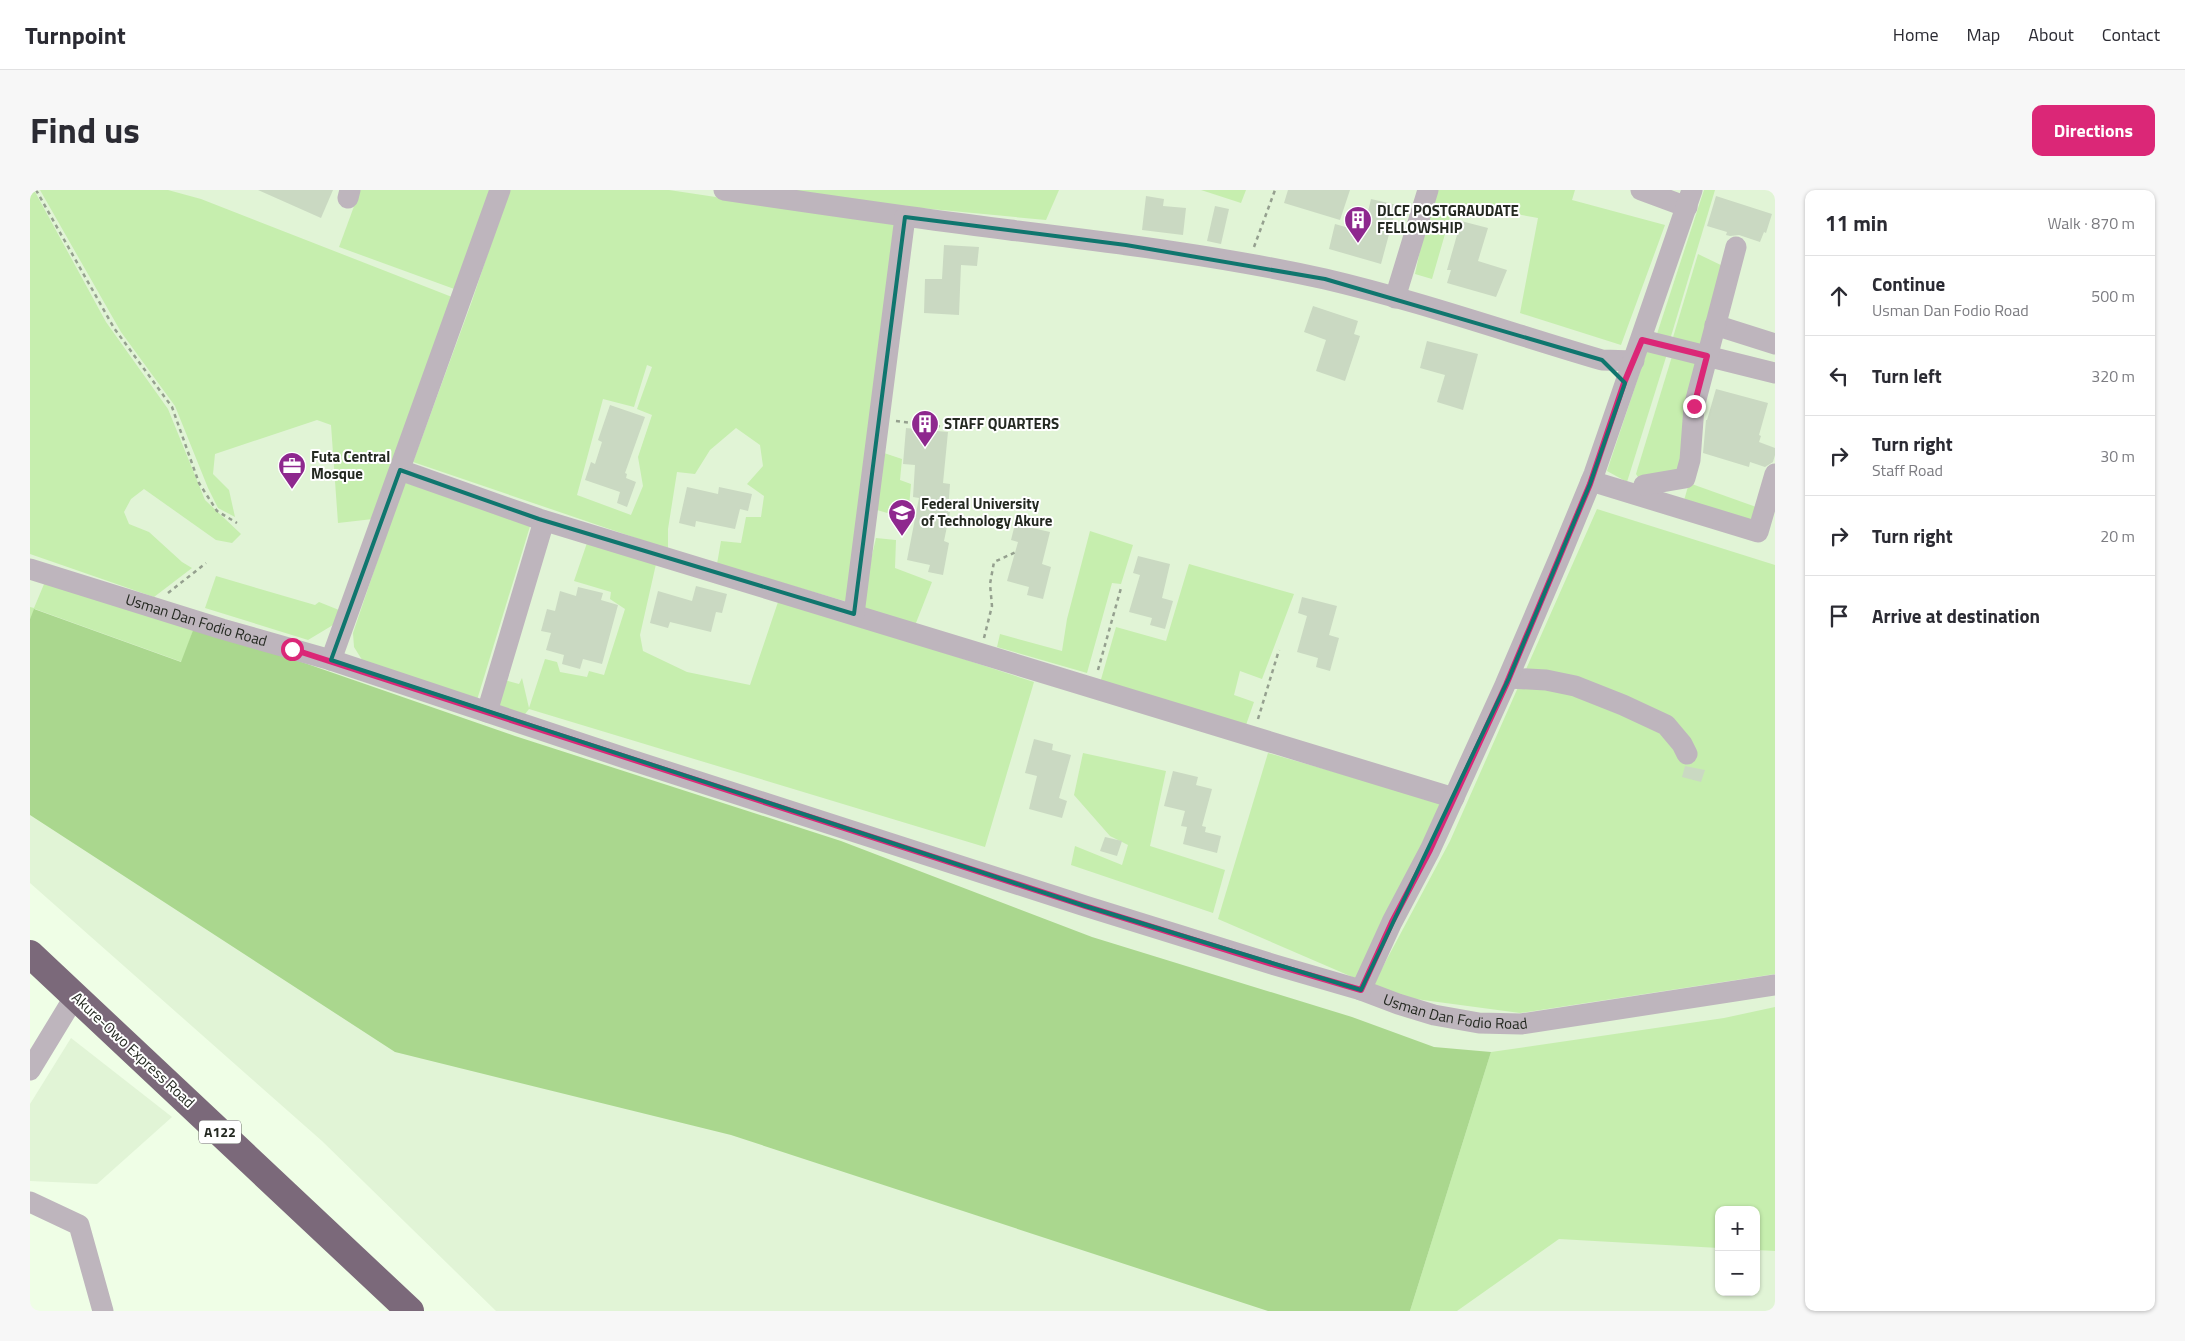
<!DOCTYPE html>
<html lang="en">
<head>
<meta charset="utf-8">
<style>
	:root { --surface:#fff; --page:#f7f7f7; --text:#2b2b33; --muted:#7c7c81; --line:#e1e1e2; --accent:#db2777 }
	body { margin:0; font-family:"Titillium Web",sans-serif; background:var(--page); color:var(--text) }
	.controls { position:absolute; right:15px; bottom:15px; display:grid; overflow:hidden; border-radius:10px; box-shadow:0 1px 4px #0004 }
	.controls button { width:45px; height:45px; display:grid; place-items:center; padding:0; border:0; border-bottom:1px solid var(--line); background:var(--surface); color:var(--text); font:25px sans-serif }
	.stop { position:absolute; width:15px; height:15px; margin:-11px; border:4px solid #db2777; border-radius:50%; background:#fff }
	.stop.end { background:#db2777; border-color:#fff; box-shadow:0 1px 5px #0008 }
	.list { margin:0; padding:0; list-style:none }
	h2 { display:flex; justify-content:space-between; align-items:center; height:65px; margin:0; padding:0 20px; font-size:21px }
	h2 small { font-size:16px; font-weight:400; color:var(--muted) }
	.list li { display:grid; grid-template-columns:32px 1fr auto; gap:15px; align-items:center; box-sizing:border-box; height:80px; padding:0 20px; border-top:1px solid var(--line) }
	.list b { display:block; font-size:19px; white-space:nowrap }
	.list p { margin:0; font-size:16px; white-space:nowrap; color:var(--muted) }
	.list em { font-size:16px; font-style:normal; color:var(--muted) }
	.icon { flex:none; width:28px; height:28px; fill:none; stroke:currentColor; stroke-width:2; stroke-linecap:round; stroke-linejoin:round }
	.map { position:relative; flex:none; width:1745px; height:1121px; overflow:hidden; border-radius:10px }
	header { display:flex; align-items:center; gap:30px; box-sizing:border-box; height:70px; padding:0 25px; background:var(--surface); border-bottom:1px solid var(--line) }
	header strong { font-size:24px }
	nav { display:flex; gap:28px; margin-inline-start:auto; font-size:18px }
	.intro { display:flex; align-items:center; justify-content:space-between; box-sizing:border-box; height:120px; padding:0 30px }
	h1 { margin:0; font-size:35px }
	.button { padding:12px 22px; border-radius:10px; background:var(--accent); color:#fff; font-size:18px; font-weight:700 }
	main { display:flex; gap:30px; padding:0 30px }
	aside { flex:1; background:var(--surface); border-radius:10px; box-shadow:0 1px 4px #0004 }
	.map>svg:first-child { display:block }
	.built { fill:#e1f4d6; fill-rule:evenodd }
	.green { fill:#c6eeae; fill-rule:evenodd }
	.forest { fill:#aad78e }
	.building { fill:#cad9c2 }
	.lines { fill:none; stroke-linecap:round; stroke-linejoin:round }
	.path { stroke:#95a08f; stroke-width:2.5; stroke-dasharray:4 4; stroke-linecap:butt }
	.minor { stroke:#beb5bd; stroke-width:21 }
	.highway { stroke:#7b697a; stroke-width:28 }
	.route { stroke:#db2777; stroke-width:6 }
	.marked { fill:none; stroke:#0f766e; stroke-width:4; stroke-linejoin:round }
	.labels { text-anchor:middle; stroke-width:4; stroke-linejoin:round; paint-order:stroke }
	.shield { fill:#fff; stroke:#666964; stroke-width:1 }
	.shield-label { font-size:14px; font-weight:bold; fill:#242921 }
	.poi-label { font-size:15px; font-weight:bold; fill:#242921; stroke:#fff; text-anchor:start }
	.street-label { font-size:15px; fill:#242921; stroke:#fff }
</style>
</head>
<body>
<header>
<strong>Turnpoint</strong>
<nav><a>Home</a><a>Map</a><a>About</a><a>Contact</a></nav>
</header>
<div class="intro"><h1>Find us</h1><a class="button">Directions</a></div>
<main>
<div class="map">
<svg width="1745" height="1121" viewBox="0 0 1745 1121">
	<rect width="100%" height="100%" fill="#effee6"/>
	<g class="built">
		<path d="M0,0H1745V1121H466L292,951L0,693ZM1689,1020H1726V1102H1689Z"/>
		<path d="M41,848L142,927L67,994L0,991V914Z"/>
	</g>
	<g class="green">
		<path d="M0,0H4L76,132L138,219L175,310L211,344L202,353L186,350L114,299L101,309L94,322L99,334L119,342L152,372L162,378L124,407L0,364Z"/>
		<path d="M10,0H138L171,9L422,107L343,329L308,333L301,235L287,230L185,264L183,284L199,300L205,327L188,318L178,298L145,216L91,142Z"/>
		<path d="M330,0H462L427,100L309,57Z"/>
		<path d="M479,0H639L864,34L818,412L687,374L691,351L711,353L716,327H731L734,306L717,294L733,276L730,255L706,238L680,260L665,284L647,282L638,339V359L383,272L442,111ZM617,175L622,177L607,219L622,225L608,267L613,296L601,325L547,305L573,209L604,217Z"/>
		<path d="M700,0H1029L1016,30Z"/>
		<path d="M1171,0H1216L1211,13Z"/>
		<path d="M1403,0H1545L1542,10L1635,35L1591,155L1490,123L1508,28L1424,13L1402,89L1385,84Z"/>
		<path d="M1674,0H1685L1639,153L1625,150Z"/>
		<path d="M1668,64L1697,78L1675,163L1641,154Z"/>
		<path d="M1619,155L1637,164L1597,292L1577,281Z"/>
		<path d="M1643,163L1673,169L1651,285L1610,290L1606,284Z"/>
		<path d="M854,263L872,269L870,290L881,294L878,329L847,320Z"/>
		<path d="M374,292L501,333L447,510L334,473L324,457L323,443Z"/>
		<path d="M1659,293L1729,318L1722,335L1653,314Z"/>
		<path d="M1567,319L1745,375V784L1490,823L1378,808L1342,797L1420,651Z"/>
		<path d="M1060,341L1103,355L1091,394L1082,393L1057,483L967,457L970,444L1032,461L1037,429Z"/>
		<path d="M846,348L866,350L865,378L902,392L884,438L829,420Z"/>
		<path d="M558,350L626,374L610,445L613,461L657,482L720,495L749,409L1004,492L955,657L499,519L492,528L466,518L474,490L489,494L492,488L499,518L515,469L527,472L530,482L557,487L559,481L574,485L595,419L580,409L581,402L544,391Z"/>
		<path d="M1159,374L1264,404L1232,489L1210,481L1204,505L1224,512L1216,535L1070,493L1086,437L1136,451Z"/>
		<path d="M186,386L285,415L289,412L309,420L303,435L278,450L175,418Z"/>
		<path d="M17,387L165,435L152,472L5,419L0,429V417L4,418Z"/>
		<path d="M1053,563L1136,581L1120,656L1195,680L1183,723L1041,675L1045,656L1092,675L1098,655L1080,646L1044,605Z"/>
		<path d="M1238,563L1420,615L1334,792L1188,729Z"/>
		<path d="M1745,817V1061L1726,1060V1020H1689V1058L1529,1049L1427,1121H1380L1461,862L1694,828Z"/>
	</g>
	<path class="forest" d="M4,419L151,472L165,435L485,546L811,651L1062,747L1322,827L1404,857L1461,862L1380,1121H1238L701,945L365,862L0,625V429Z"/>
	<g class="building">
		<path d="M228,0H303L291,28Z"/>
		<path d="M1258,0H1320L1310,30L1254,13Z"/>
		<path d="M1116,6L1134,9L1133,16L1156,18L1153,45L1112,40Z"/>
		<path d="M1686,6L1742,24L1736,43L1734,42L1730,52L1709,45L1700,46L1696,45L1697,42L1677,36Z"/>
		<path d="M1341,9L1367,15L1351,74L1299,59L1305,34L1333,42Z"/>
		<path d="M1185,16L1199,19L1191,54L1177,51Z"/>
		<path d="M1431,31L1458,38L1448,71L1477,80L1466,107L1417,93L1421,80H1417Z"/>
		<path d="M914,55L949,57L947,76L931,75L929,125L894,123L895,89H912Z"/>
		<path d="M1283,116L1328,131L1324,144L1330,146L1315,191L1286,181L1296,150L1274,142Z"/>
		<path d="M1397,151L1448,164L1433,220L1407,212L1415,185L1390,178Z"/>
		<path d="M1686,199L1738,213L1729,245L1731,246L1729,252L1745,258V265L1743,272L1735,277L1720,272L1719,277L1673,263L1676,230H1677Z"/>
		<path d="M580,215L615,227L595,283L597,284L596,288L606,292L597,317L587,313L590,302L555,290L561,272L565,274L572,252L568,250Z"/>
		<path d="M876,238L918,242L913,293L920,294L918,322H920L914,351L919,353L913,385L898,382L900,375L877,370L889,308L883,307L885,275L873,274Z"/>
		<path d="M657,297L688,304L689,297L722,304L718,321L710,319L705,339L666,331L665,337L649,333Z"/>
		<path d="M985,334L1020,342L1012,374L1021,377L1013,409L997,405L999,397L977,391L988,352L981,350Z"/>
		<path d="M1108,366L1140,374L1132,408L1143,411L1135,439L1120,435L1122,428L1099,422L1110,385L1103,383Z"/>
		<path d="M666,396L697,404L692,423L686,422L681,442L640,432L638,438L620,433L628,401L662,411Z"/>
		<path d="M548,397L573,403L571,410L588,415L572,474L553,469L550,479L532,474L534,465L516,460L521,443L511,441L517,419L525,421L530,401L546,406Z"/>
		<path d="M1272,407L1307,416L1299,445L1309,448L1300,481L1286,477L1288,468L1267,462L1277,426L1268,423Z"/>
		<path d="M1004,549L1023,554L1022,560L1041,565L1029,608L1037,611L1032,628L999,619L1007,586L995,583Z"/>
		<path d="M1655,576L1675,580L1671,592L1652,587Z"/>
		<path d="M1143,581L1168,587L1166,595L1182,599L1172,636L1176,637L1175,642L1191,646L1187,663L1153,654L1157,637L1151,636L1155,621L1134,616Z"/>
		<path d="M1075,647L1092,651L1087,666L1070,661Z"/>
	</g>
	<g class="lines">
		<g class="path">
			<path d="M6,0L84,138L142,217L169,293L187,321L207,333"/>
			<path d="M1224,57L1245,0"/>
			<path d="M866,231L932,239"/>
			<path d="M138,403L176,373"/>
			<path d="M954,448L962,416L960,394L964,372L986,362"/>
			<path d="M1068,480L1091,398"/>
			<path d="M1228,529L1249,460"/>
		</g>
		<g class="minor">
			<path d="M694,0C789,14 884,28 980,40C1085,53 1192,66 1295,89C1389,111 1480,143 1572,170L1604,171"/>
			<path d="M1611,0L1657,17"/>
			<path d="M318,8L320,0"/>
			<path d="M1365,108L1398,0"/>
			<path d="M1685,135L1745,154"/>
			<path d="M1612,150L1745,183"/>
			<path d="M370,280L509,329L1424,608"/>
			<path d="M1561,291L1728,342L1745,284"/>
			<path d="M1614,295L1655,288L1660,270L1664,217L1706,57"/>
			<path id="s1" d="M0,379L192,439L301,470L595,568L1055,716L1245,775L1331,800L1368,814L1404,825L1449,833L1491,834L1745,795"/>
			<path d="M824,424L875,27"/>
			<path d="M301,470L470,0"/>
			<path d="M1479,488L1516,490L1545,496L1593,515L1636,535L1652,554L1657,564"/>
			<path d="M457,522L514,331"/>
			<path d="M1331,800L1362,732L1400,660L1475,495L1531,364L1564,284L1662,0"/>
			<path d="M0,880L45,806"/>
			<path d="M0,1012L49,1035L73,1121"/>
		</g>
		<path class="highway" d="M0,764L380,1121"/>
	</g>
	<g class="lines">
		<path class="route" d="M262,459L1055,716L1245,775L1331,800L1362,732L1400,660L1476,495L1560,294L1594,193L1612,150L1677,166L1664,216"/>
	</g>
	<path class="marked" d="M875,27L1096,55L1295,89L1572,170L1595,193L1560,294L1479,488L1331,800L1055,716L301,470L370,280L509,329L824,424Z"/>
	<defs>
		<symbol id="building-pin" viewBox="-11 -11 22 30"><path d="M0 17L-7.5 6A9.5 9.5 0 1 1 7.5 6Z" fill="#8e288e" stroke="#fff"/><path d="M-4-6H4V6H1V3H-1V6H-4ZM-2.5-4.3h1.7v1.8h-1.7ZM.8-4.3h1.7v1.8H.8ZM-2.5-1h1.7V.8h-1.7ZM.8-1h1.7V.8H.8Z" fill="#fff"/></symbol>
		<symbol id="office-pin" viewBox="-11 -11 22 30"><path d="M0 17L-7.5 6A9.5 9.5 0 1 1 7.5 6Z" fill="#8e288e" stroke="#fff"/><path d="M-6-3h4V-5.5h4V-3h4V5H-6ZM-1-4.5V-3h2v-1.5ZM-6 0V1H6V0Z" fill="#fff"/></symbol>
		<symbol id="university-pin" viewBox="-11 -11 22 30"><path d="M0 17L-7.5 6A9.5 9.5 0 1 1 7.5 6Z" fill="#8e288e" stroke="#fff"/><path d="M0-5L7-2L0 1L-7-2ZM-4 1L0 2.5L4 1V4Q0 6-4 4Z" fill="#fff"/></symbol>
	</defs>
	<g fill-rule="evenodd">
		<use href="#building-pin" x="1312" y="14" width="32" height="43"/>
		<use href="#building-pin" x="879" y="218" width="32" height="43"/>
		<use href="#office-pin" x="246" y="260" width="32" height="43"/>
		<use href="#university-pin" x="856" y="307" width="32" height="43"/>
	</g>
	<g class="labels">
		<rect class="shield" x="169" y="930.5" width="42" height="23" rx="4"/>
		<g class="shield-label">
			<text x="190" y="947">A122</text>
		</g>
		<g class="poi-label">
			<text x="1347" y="26">DLCF POSTGRAUDATE<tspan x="1347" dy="17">FELLOWSHIP</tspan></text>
			<text x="914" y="239">STAFF QUARTERS</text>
			<text x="281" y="272">Futa Central<tspan x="281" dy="17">Mosque</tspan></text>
			<text x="891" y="319">Federal University<tspan x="891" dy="17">of Technology Akure</tspan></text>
		</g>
		<g class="street-label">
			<text dy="5" stroke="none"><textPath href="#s1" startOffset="174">Usman Dan Fodio Road</textPath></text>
			<text dy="5" stroke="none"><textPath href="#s1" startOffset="1494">Usman Dan Fodio Road</textPath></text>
			<text transform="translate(103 860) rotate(43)" y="5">Akure-Owo Express Road</text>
		</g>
	</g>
</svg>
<div class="controls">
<button>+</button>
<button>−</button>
</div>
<div class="stop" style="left:262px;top:459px"></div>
<div class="stop end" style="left:1664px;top:216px"></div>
</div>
<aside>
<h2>11 min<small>Walk · 870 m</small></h2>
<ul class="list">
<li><svg class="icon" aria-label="ahead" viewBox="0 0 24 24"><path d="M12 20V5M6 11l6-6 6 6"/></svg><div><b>Continue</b><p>Usman Dan Fodio Road</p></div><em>500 m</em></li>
<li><svg class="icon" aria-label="left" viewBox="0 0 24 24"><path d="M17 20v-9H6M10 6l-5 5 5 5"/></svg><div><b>Turn left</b></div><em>320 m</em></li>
<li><svg class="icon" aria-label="right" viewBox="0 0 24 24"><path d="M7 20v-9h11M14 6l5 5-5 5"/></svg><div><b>Turn right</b><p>Staff Road</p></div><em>30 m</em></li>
<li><svg class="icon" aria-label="right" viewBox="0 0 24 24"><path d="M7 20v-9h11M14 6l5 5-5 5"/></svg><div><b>Turn right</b></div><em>20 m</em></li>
<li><svg class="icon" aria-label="arrive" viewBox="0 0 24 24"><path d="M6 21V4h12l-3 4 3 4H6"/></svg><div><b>Arrive at destination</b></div></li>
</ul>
</aside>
</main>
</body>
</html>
